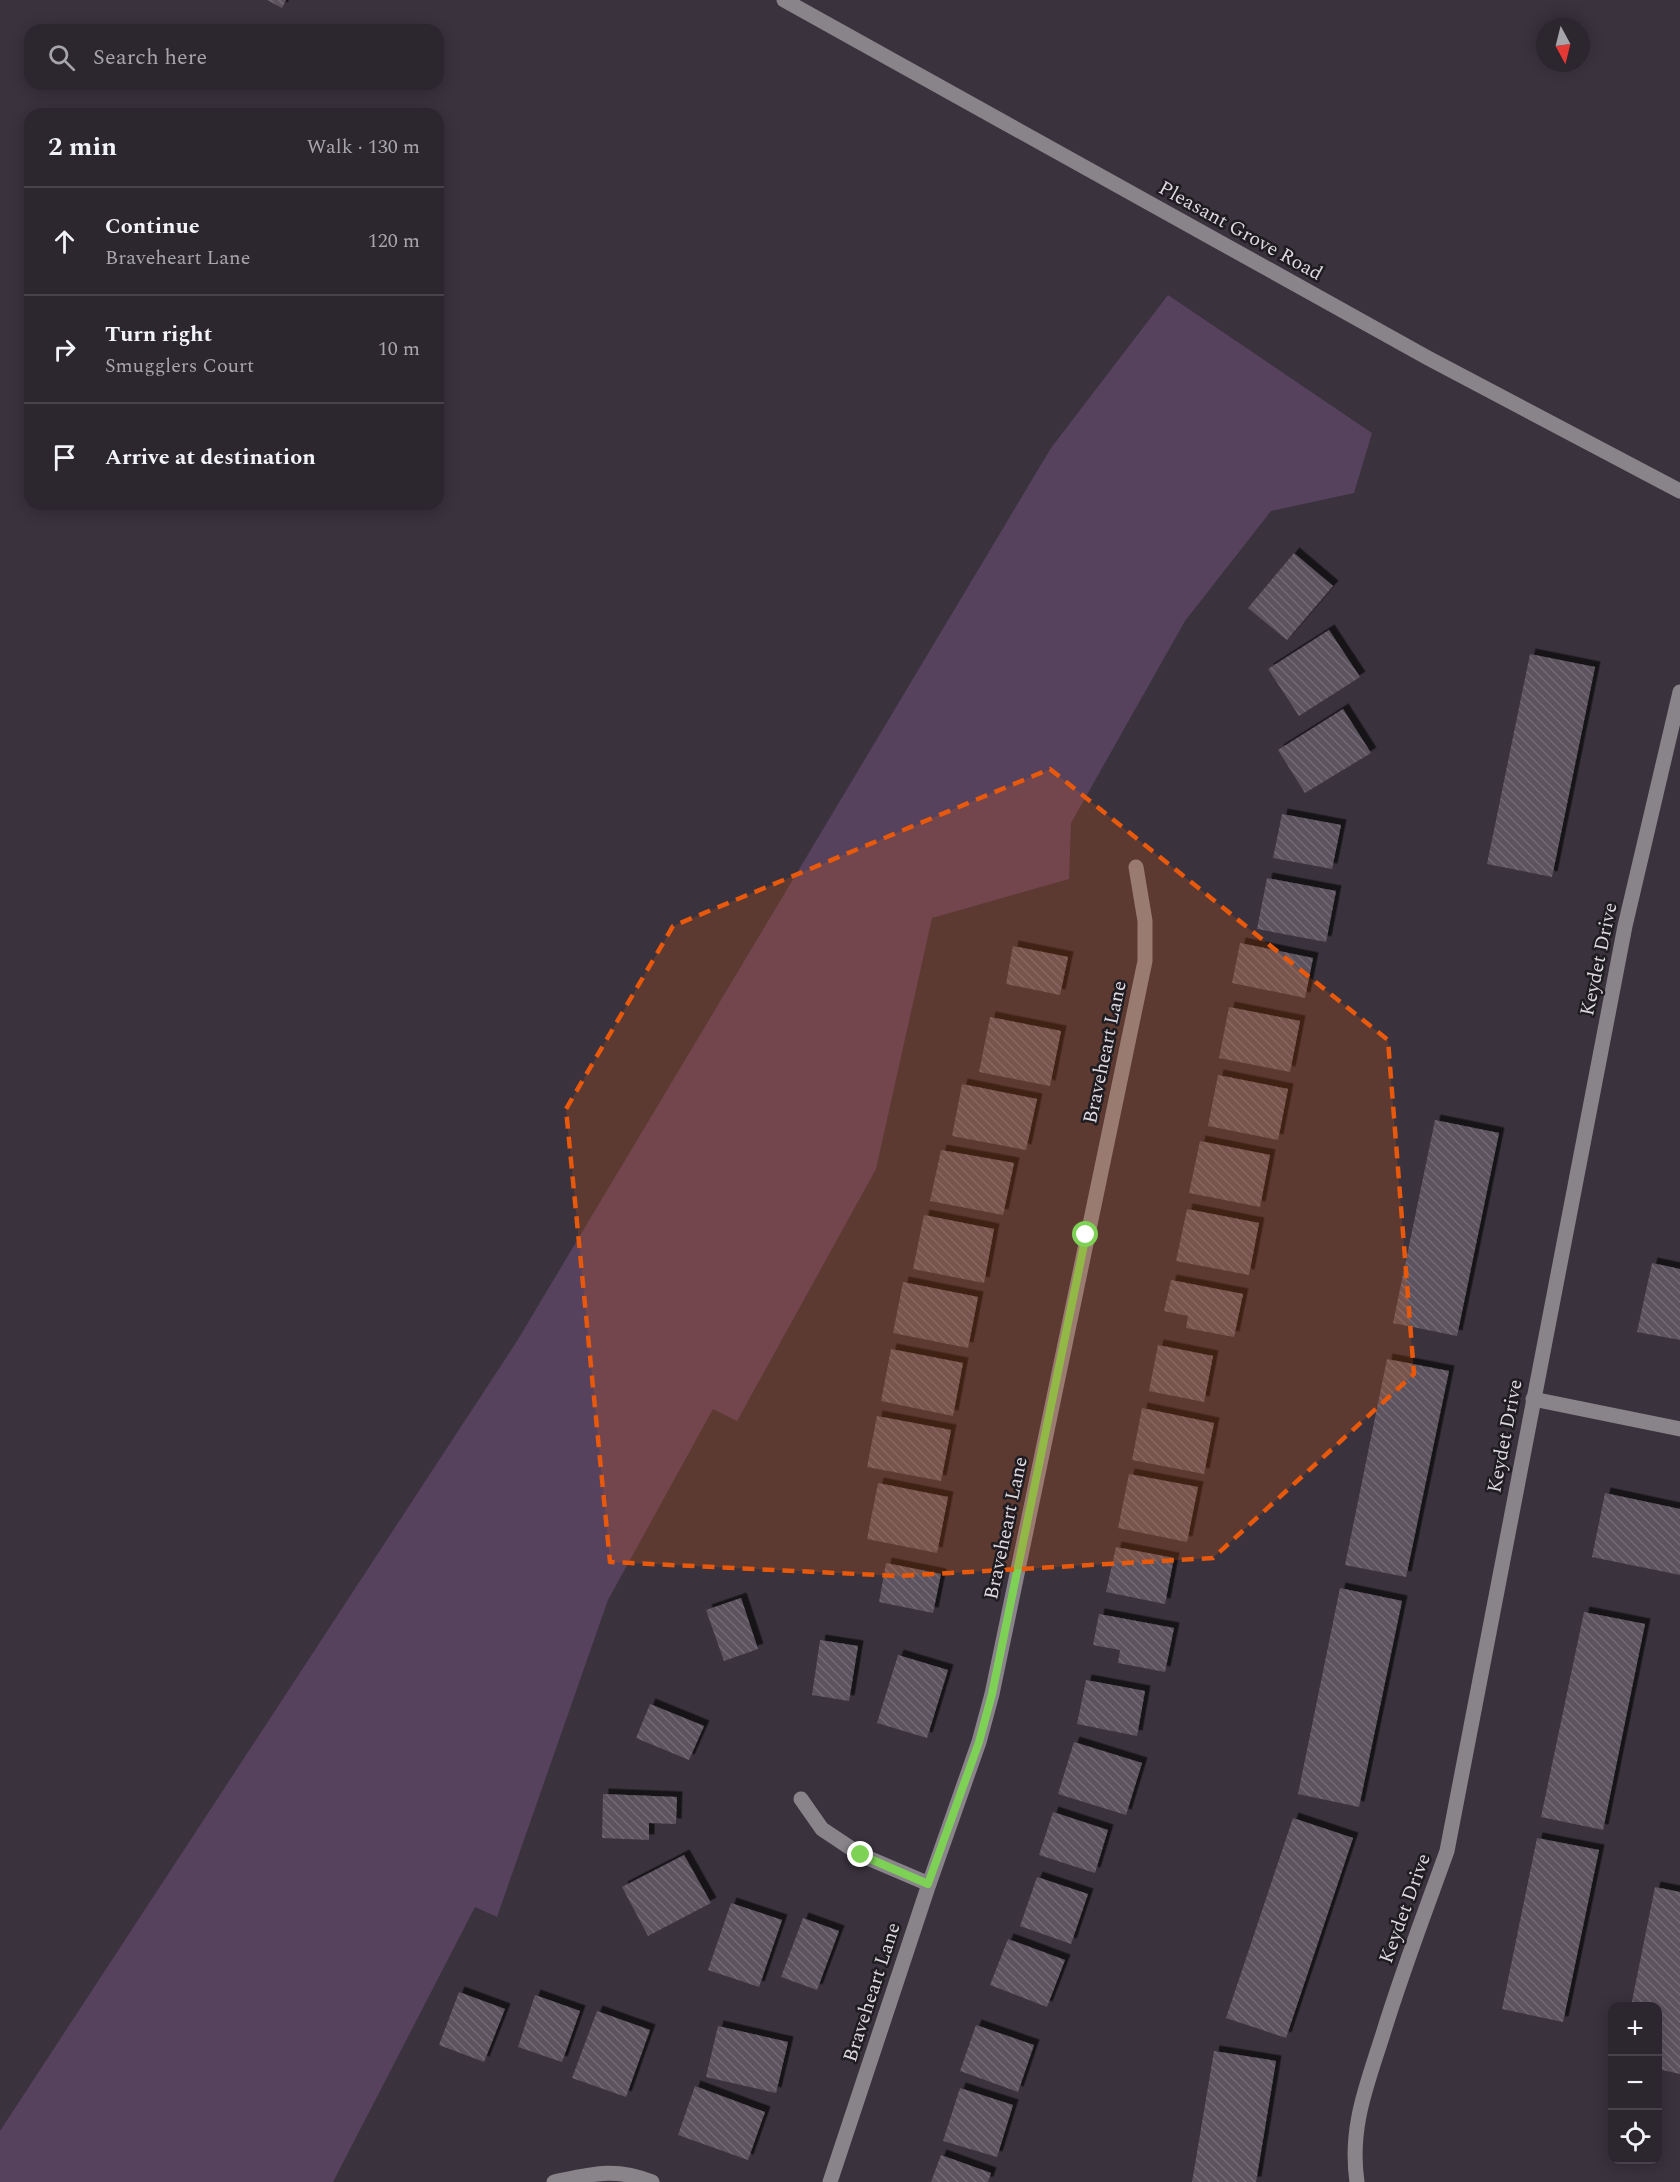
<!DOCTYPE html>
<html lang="en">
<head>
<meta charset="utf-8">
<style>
	:root { --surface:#2c262e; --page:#342e36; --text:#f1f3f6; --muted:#a6a5aa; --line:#48434a }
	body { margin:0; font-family:Spectral,serif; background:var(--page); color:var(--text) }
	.controls { position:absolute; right:18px; bottom:18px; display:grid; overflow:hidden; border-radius:12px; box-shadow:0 3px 15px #0003 }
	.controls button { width:54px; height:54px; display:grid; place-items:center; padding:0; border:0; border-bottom:2px solid var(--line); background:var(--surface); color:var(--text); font:30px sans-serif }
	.compass { position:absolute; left:1536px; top:18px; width:54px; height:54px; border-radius:50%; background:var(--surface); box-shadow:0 3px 15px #0003; rotate:173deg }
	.stop { position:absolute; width:18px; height:18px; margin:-14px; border:4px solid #7dd154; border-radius:50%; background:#fff }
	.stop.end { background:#7dd154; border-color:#fff; box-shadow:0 2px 6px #0008 }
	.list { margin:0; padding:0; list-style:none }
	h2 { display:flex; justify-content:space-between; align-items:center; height:78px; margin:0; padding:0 24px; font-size:26px }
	h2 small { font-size:20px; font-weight:400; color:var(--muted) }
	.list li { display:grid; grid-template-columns:39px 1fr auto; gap:18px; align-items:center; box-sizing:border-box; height:108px; padding:0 24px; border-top:2px solid var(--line) }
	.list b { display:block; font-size:22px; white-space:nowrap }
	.list p { margin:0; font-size:20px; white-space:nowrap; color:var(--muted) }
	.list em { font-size:20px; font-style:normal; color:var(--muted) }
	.icon { flex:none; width:33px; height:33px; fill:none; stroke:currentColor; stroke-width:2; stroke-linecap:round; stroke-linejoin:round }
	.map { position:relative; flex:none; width:1680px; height:2182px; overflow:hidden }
	.search { position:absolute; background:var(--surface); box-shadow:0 3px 15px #0003; left:24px; top:24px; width:420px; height:66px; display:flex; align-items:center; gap:15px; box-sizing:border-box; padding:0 21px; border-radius:18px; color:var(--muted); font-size:22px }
	.panel { position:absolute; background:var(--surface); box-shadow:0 3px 15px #0003; left:24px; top:108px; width:420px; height:402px; border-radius:18px }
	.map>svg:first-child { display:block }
	.green { fill:#56425d }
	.building { fill:url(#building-back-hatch); filter:url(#shadow) }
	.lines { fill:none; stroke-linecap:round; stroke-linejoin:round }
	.minor { stroke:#88848a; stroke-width:15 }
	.route { stroke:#7dd154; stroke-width:8 }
	.marked { fill:#e8590c; fill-opacity:0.2; stroke:#e8590c; stroke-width:4.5; stroke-dasharray:12 8; stroke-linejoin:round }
	.labels { text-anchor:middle; stroke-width:5; stroke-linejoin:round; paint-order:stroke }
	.street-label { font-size:20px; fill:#ddd8df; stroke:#1f1c21 }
</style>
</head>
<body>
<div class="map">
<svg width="1680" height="2182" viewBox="0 0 1680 2182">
	<defs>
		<pattern id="building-back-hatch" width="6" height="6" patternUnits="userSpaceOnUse" patternTransform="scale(1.5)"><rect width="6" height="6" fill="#5b525e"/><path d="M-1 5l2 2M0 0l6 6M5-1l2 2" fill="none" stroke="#726a75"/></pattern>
		<filter id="shadow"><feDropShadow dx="5.5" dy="-5.5" stdDeviation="0" flood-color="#0009"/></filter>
	</defs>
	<rect width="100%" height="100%" fill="#3a323d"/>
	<path class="green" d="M1168,295L1372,433L1354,493L1271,511L1185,621L1071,823L1069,879L932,918L876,1169L737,1421L713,1409L608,1600L497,1917L475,1907L333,2182H0V2131L517,1341L1051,448Z"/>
	<g class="building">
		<path d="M267,0H286L282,8Z"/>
		<path d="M1294,553L1333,586L1287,640L1248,608Z"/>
		<path d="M1329,630L1360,677L1299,716L1268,669Z"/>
		<path d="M1530,654L1595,667L1552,877L1487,864Z"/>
		<path d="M1343,709L1371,753L1305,793L1278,750Z"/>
		<path d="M1282,814L1341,825L1332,869L1273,858Z"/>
		<path d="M1267,878L1336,891L1326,942L1257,929Z"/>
		<path d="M1240,943L1313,958L1305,998L1232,983Z"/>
		<path d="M1013,946L1068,957L1060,995L1006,984Z"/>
		<path d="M1229,1007L1300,1021L1290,1072L1219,1058Z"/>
		<path d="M990,1017L1061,1031L1050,1086L979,1072Z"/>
		<path d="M1218,1075L1288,1089L1278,1140L1208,1126Z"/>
		<path d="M962,1084L1037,1099L1026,1150L952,1136Z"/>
		<path d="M1435,1120L1499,1133L1457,1336L1393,1323Z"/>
		<path d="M1200,1141L1270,1155L1260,1207L1189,1193Z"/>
		<path d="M941,1150L1014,1163L1003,1215L930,1201Z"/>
		<path d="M1187,1209L1259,1223L1249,1275L1176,1261Z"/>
		<path d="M924,1215L994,1229L984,1283L913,1269Z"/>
		<path d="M1652,1263L1680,1269V1340L1637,1332Z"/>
		<path d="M1171,1280L1243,1294L1234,1337L1186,1328L1188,1316L1164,1311Z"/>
		<path d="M903,1282L978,1297L968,1348L893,1333Z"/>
		<path d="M1158,1345L1213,1356L1204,1402L1149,1391Z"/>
		<path d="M891,1349L963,1363L953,1416L881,1401Z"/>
		<path d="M1387,1359L1449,1371L1406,1577L1345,1565Z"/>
		<path d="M1142,1408L1214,1423L1204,1474L1132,1460Z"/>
		<path d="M877,1416L951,1430L941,1481L867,1467Z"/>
		<path d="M1129,1474L1198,1487L1187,1542L1118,1528Z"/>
		<path d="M878,1483L948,1497L937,1553L867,1539Z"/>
		<path d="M1605,1493L1680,1509V1575L1592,1557Z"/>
		<path d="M1116,1547L1174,1558L1165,1604L1106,1592Z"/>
		<path d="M886,1563L941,1574L933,1613L879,1602Z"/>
		<path d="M1340,1588L1402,1601L1359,1807L1298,1794Z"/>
		<path d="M741,1598L758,1649L724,1661L706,1610Z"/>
		<path d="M1584,1612L1645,1624L1603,1830L1541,1817Z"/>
		<path d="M1099,1614L1174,1628L1165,1672L1118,1663L1120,1650L1093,1645Z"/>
		<path d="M820,1640L858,1646L849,1701L812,1695Z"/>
		<path d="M898,1655L948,1670L927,1738L877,1723Z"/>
		<path d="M1086,1680L1145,1691L1137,1736L1077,1724Z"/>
		<path d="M650,1704L704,1726L689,1760L636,1738Z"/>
		<path d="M1074,1742L1142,1763L1126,1815L1058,1794Z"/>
		<path d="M603,1794L677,1797L676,1824L649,1823V1840L602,1838Z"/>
		<path d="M1053,1812L1108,1830L1095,1873L1039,1855Z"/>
		<path d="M1293,1818L1353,1838L1286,2038L1226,2018Z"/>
		<path d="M1537,1838L1599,1850L1563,2022L1502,2009Z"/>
		<path d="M684,1855L711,1903L648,1936L622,1887Z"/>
		<path d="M1037,1877L1088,1894L1071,1944L1020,1926Z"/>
		<path d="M1655,1887L1680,1892V2074L1658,2069V2006H1631Z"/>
		<path d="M731,1903L782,1920L759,1987L708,1970Z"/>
		<path d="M803,1918L839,1931L817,1990L781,1977Z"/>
		<path d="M1008,1939L1065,1960L1047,2007L990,1985Z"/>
		<path d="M459,1992L505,2009L484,2062L439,2045Z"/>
		<path d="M535,1995L580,2011L562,2062L518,2047Z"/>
		<path d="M597,2011L650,2030L626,2097L572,2078Z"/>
		<path d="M976,2025L1034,2045L1018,2092L960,2071Z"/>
		<path d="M718,2026L788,2042L776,2093L706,2077Z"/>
		<path d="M1214,2051L1276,2061L1256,2182H1192Z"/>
		<path d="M695,2086L765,2112L748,2160L678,2135Z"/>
		<path d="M960,2088L1013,2105L997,2157L943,2141Z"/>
		<path d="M941,2155L991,2173L988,2182H931Z"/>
	</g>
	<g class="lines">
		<g class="minor">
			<path d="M784,0L1428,358L1680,491"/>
			<path d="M1533,1399L1680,1429"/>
			<path d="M801,1799L822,1829L861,1855L929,1884"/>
			<path d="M554,2182C592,2174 615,2167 652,2182"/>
			<path d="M830,2182L929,1884L979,1742L992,1694L1145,961V921L1136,867"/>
			<path d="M1357,2182C1349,2127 1367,2085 1383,2034C1402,1972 1425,1912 1447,1851L1625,926L1680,692"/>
		</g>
	</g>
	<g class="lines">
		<path class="route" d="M861,1855L928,1884L979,1742L992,1694L1086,1235"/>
	</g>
	<path class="marked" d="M1050,769L1388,1040L1414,1374L1213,1558L898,1576L610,1562L566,1109L673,926Z"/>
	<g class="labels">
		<g class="street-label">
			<text transform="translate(1241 230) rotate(29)" y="7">Pleasant Grove Road</text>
			<text transform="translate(1598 959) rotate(-78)" y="7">Keydet Drive</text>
			<text transform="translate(1104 1052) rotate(-78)" y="7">Braveheart Lane</text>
			<text transform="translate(1504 1436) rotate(-79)" y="7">Keydet Drive</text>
			<text transform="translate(1005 1528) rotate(-78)" y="7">Braveheart Lane</text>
			<text transform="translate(1404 1908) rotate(-70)" y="7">Keydet Drive</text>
			<text transform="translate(871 1992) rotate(-72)" y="7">Braveheart Lane</text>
		</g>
	</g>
</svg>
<div class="controls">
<button>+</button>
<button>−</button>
<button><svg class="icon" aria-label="locate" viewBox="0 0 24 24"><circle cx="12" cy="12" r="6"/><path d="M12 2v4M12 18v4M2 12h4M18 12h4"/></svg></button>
</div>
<svg class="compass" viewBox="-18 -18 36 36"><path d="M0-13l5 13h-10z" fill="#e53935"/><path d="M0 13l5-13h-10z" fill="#a6a5aa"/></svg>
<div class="stop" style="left:1086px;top:1235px"></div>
<div class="stop end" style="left:861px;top:1855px"></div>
<div class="search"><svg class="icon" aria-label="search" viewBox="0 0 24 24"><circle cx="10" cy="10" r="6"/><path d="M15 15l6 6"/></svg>Search here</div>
<section class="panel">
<h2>2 min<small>Walk · 130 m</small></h2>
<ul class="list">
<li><svg class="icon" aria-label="ahead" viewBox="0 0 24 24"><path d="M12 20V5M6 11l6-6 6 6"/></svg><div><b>Continue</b><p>Braveheart Lane</p></div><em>120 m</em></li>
<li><svg class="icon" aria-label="right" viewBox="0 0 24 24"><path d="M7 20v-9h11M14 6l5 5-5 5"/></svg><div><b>Turn right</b><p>Smugglers Court</p></div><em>10 m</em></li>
<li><svg class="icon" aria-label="arrive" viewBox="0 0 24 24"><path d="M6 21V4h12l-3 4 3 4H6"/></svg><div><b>Arrive at destination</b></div></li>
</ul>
</section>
</div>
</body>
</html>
